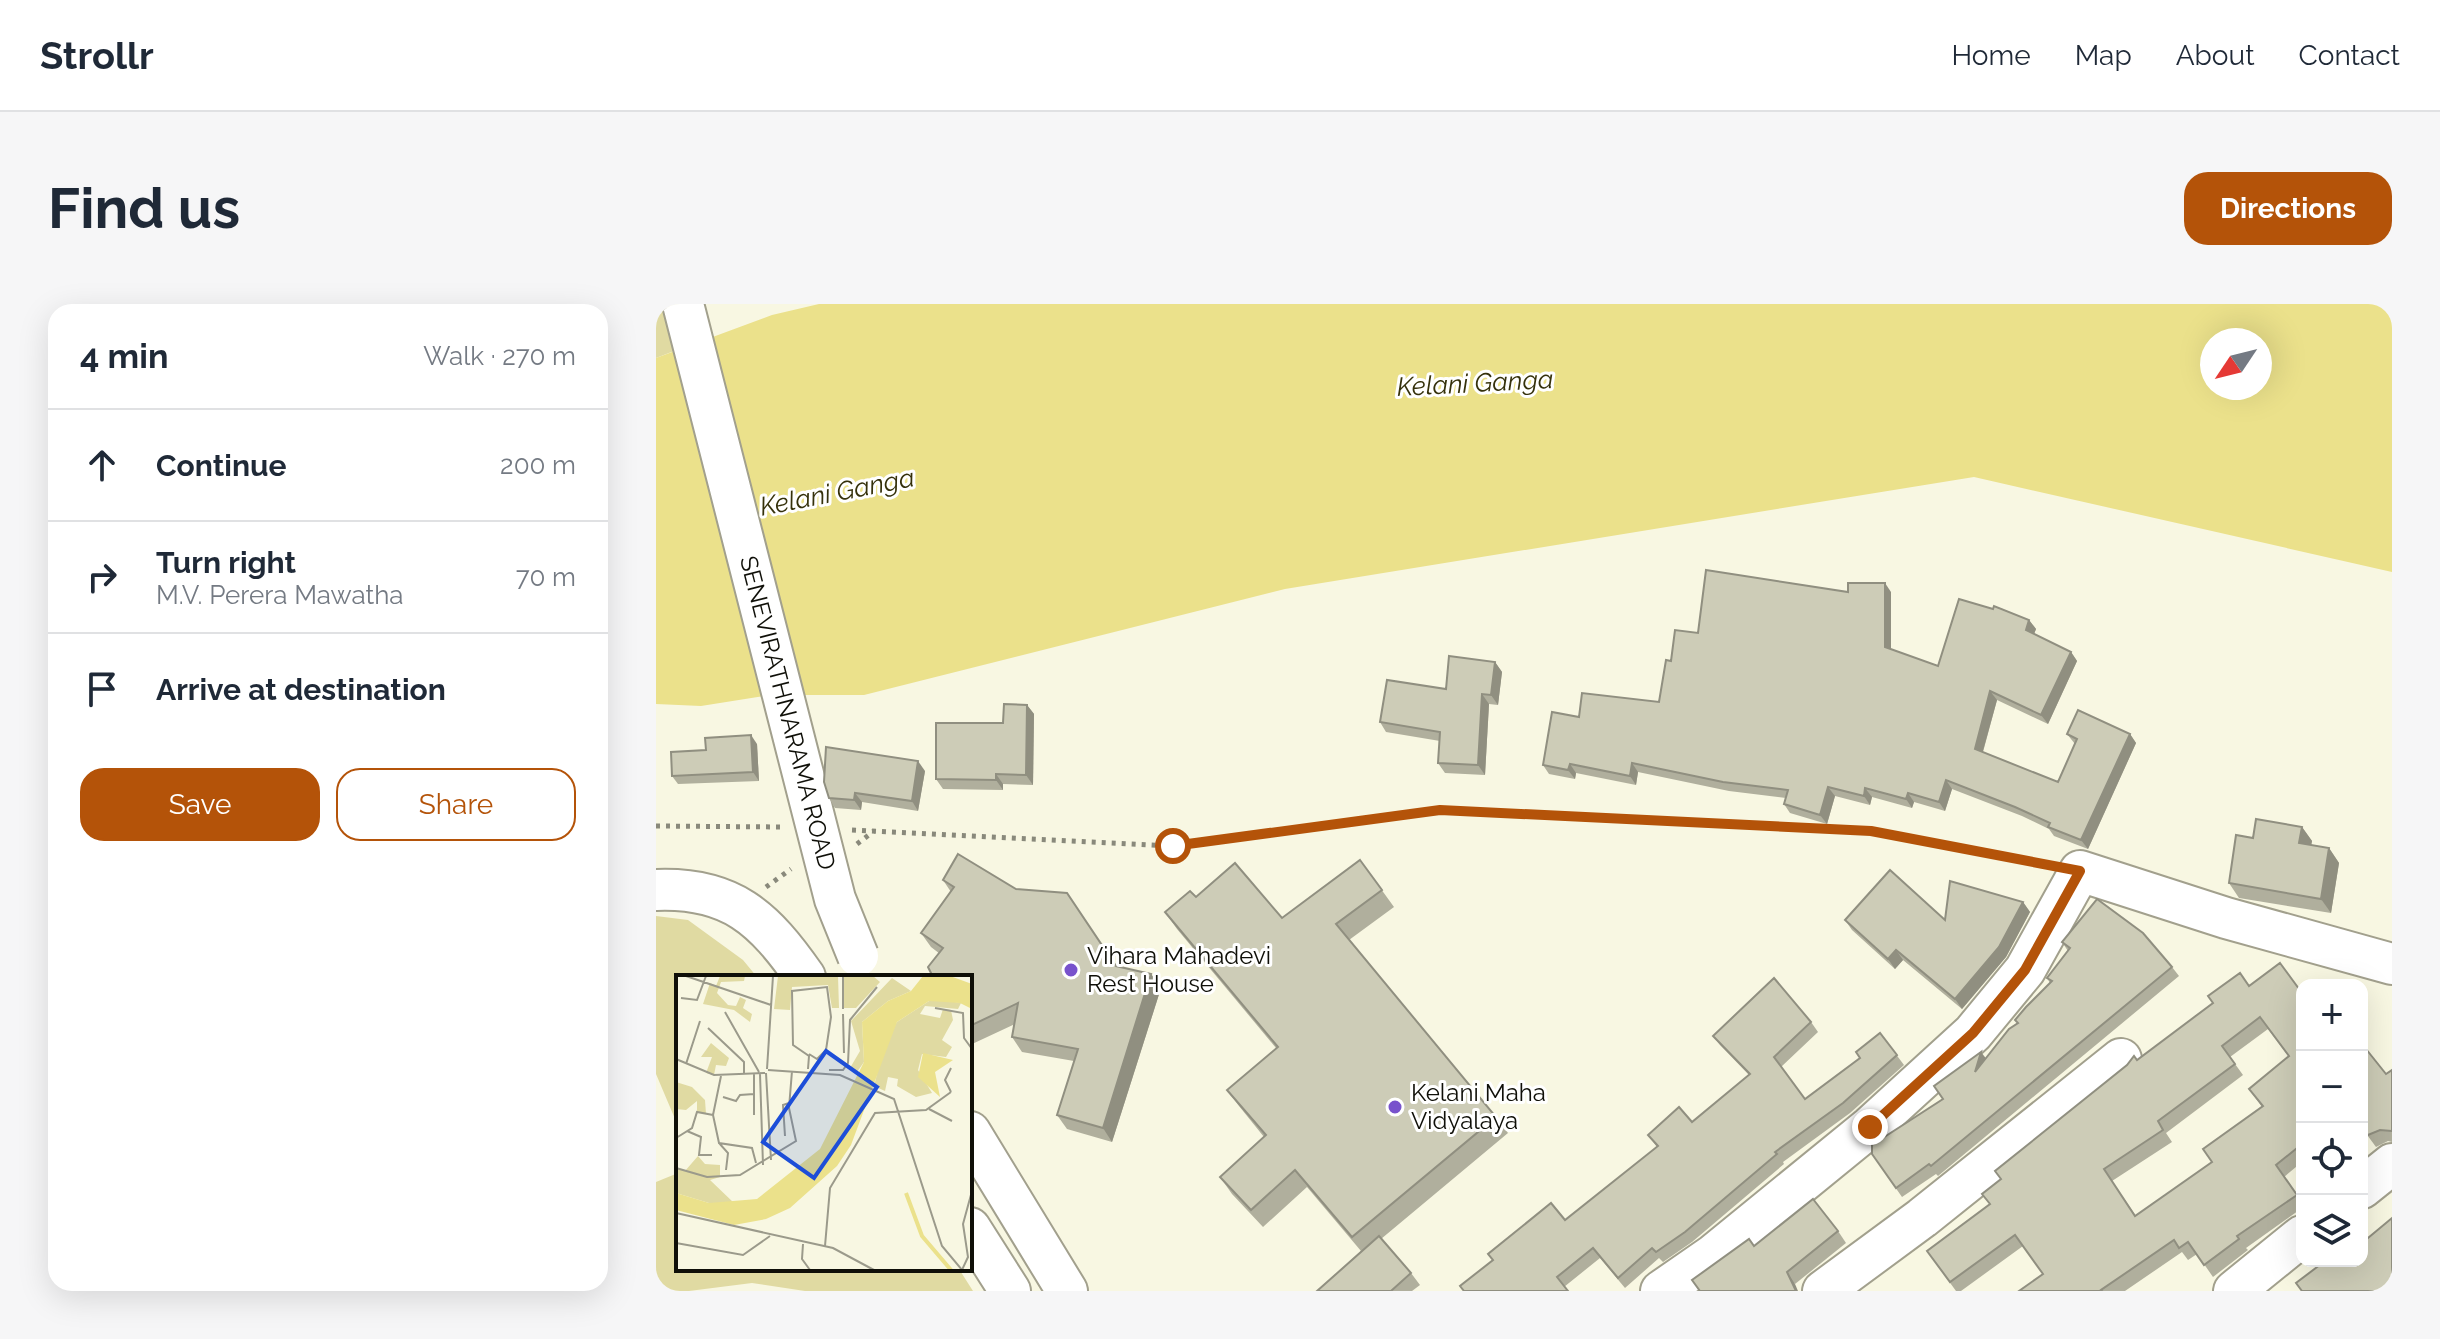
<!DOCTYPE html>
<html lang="en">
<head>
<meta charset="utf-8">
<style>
	:root { --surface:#fff; --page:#f6f6f7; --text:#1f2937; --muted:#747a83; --line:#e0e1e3; --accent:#b45309 }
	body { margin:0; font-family:Raleway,sans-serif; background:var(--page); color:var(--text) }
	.controls { position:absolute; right:24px; bottom:24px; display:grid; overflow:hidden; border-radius:16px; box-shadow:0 8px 32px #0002 }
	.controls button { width:72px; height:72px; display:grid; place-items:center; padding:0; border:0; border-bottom:2px solid var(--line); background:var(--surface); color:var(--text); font:40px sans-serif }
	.compass { position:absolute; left:1544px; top:24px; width:72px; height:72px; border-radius:50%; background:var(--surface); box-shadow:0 8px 32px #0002; rotate:235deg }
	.stop { position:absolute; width:24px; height:24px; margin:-18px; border:6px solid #b45309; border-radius:50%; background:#fff }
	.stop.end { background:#b45309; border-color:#fff; box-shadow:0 2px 8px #0008 }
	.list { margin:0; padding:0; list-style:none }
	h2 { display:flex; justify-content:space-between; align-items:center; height:104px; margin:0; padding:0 32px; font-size:34px }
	h2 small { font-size:26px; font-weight:400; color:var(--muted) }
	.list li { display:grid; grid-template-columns:52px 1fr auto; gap:24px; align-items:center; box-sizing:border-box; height:112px; padding:0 32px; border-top:2px solid var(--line) }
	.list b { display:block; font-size:30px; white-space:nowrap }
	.list p { margin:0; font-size:26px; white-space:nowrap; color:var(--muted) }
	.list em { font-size:26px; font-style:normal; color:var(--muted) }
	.actions { display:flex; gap:16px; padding:24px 32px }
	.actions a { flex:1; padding:18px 0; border:2px solid var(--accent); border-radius:24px; text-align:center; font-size:28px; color:var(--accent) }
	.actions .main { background:var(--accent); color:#fff }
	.icon { flex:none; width:44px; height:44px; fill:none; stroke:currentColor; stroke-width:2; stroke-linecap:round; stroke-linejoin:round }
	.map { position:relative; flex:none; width:1736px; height:987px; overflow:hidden; border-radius:24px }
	header { display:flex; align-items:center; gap:48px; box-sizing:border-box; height:112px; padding:0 40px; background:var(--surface); border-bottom:2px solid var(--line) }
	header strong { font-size:38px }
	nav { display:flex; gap:44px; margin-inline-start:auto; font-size:28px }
	.intro { display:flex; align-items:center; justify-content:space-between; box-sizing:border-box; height:192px; padding:0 48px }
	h1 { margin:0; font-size:56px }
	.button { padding:20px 36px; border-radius:24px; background:var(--accent); color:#fff; font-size:28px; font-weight:700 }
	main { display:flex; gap:48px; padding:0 48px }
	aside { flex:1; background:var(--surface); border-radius:24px; box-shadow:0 8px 32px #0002 }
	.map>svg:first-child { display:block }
	.green { fill:#e0daa2 }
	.water { fill:#ebe18b; fill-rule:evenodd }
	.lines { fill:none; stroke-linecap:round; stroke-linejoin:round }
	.minor-casing { stroke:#a2a08d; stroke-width:44 }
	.path { stroke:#89897b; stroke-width:5; stroke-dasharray:4 6; stroke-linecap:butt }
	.minor { stroke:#fff; stroke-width:40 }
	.minor-bridge-casing { stroke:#a2a08d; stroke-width:44; stroke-linecap:butt }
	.minor-bridge { stroke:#fff; stroke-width:40 }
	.wall { fill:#b0af9d; fill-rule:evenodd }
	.shaded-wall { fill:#908f80 }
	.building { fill:#cdccb7; stroke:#908f80; stroke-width:2; fill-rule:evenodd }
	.route { stroke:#b45309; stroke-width:10 }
	.poi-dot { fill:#7852cc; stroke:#fff; stroke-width:3 }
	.labels { text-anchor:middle; stroke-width:6; stroke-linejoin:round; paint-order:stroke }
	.street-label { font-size:24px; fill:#0f0f08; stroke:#fff }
	.poi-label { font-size:24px; fill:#0f0f08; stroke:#fff; text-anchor:start }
	.water-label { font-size:26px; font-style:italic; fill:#35310b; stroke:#fff }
	.inset-river { fill:none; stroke:#ebe18b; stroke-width:4 }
	.inset-road { fill:none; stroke:#9b9a8b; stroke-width:2 }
	.view { fill:#1d4ed8; fill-opacity:0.15; stroke:#1d4ed8; stroke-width:4 }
	.inset-edge { fill:none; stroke:#0f0f08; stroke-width:4 }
</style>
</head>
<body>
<header>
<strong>Strollr</strong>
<nav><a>Home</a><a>Map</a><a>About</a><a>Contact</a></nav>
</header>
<div class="intro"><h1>Find us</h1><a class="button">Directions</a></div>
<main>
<aside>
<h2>4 min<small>Walk · 270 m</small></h2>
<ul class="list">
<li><svg class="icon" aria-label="ahead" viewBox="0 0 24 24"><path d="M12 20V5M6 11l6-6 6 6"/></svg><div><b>Continue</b></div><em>200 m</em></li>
<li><svg class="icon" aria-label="right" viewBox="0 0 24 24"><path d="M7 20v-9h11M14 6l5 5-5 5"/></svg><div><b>Turn right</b><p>M.V. Perera Mawatha</p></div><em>70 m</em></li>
<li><svg class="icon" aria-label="arrive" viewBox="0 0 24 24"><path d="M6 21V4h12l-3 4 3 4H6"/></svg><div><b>Arrive at destination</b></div></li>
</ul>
<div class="actions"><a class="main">Save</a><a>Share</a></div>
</aside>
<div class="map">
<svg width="1736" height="987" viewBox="0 0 1736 987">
	<rect width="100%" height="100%" fill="#f8f7e2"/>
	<g class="green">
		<path d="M0,0H5L18,47L0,54Z"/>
		<path d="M0,612L32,616L87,656L101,673H22V822L0,770Z"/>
		<path d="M22,869V965H303L317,987H149L96,979L33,987H0V878Z"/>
	</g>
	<path class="water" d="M163,0H1736V268L1318,173L629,285L208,391H115L45,402L0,400V54L116,11ZM1556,36H1604V84H1556Z"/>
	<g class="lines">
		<defs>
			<g id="minor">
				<path d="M0,586C75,583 108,614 149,673"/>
				<path d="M314,828L411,987"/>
				<path d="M1706,884L1736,860"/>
				<path d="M314,924L354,987"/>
				<path d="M1005,987L1057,951L1214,823L1317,729L1369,666L1424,567L1570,614L1736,660"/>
				<path d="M1167,987L1266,914L1465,755"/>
				<path d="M1578,987L1646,932"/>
			</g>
		</defs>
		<use href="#minor" class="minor-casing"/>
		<g class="path">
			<path d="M0,522L126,523"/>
			<path d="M196,526L517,542L784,506L1196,525L1387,560"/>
			<path d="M201,540L218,527"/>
			<path d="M110,583L135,565"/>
		</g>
		<use href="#minor" class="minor"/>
		<defs>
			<g id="minor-bridge">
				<path id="s1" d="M27,0L179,595L202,652"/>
			</g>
		</defs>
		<use href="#minor-bridge" class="minor-bridge-casing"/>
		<use href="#minor-bridge" class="minor-bridge"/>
	</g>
	<g class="wall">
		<path d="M1192,288H1235V345L1282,362L1373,316L1380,325L1378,330L1415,348L1421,357L1392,420L1341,396L1327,448L1402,478L1419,440L1411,430H1474L1480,439L1432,545L1398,532L1393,525L1366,512L1296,485L1289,507L1258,498L1256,504L1216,493L1214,501L1179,492L1171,520L1134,509L1128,500L1130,494L1073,487L982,468L980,481L920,469L919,475L893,470L887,461L923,413L1003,398L1042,329Z"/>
		<path d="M839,358L846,368L842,401L833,400L829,471L789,469L782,459L784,437L730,428L724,418L790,385Z"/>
		<path d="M371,401L378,410L377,481L347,480V486L287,485L280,475Z"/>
		<path d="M101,440L103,477L22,480L16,472Z"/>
		<path d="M269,467L262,507L206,498L205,506L179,504L173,494Z"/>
		<path d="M1646,523L1656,537L1655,541L1673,544L1683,559L1675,609L1583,594L1573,579L1597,534Z"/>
		<path d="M704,556L738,603L693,636L840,813L852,829L725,935L755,969L764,981L756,987H661L705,947L651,883L607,923L576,890L564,873L608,833L583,802L571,786L620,744L521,625L509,608L540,593L626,614Z"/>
		<path d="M287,576L460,662L495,670L505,684L456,838L411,825L401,811L418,757L366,748L356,733L359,720L314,741V673L275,643L265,629L295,588Z"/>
		<path d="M1367,598L1374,608L1350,653L1306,705L1247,656L1239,665L1196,626L1189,616H1289Z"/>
		<path d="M1406,638L1516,663L1523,672L1282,872L1280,870L1246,893L1216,850L1287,795L1330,754L1361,719L1394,679L1391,674L1412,647Z"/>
		<path d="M1593,682L1646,689V858L1628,873L1646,898V904L1590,944L1592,946L1557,973L1541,950L1532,956L1526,948L1469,987H1363L1387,970L1367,942L1305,987H1300L1271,947L1334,901L1345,875L1481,756ZM1612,725L1633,753L1593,785L1606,803L1556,858L1480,912L1456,877L1516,838L1510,829L1587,771L1574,753Z"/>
		<path d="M1155,718L1162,728L1125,763L1149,795L1204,754L1224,729L1248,761L1194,809L1127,858L1128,860L1036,938L1007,958L1003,954L969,984L944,954L908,983L837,956L909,916L1001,843L992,831L1036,818L1093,771L1064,741L1057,732Z"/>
		<path d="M1706,740L1730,770L1736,766V838L1732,837L1720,843L1706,824Z"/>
		<path d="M1182,927L1190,939L1139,980L1098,942Z"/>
	</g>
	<g class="shaded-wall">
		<path d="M1229,279L1235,288V352L1229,343Z"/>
		<path d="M1373,316L1380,325L1376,335L1370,326Z"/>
		<path d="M1415,348L1421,357L1392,420L1385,411Z"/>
		<path d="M839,358L846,368L842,401L835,391Z"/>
		<path d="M1334,387L1341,396L1325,454L1319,445Z"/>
		<path d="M826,390L833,400L829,471L822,461Z"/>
		<path d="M371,401L378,410L377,481L370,471Z"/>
		<path d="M1474,430L1480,439L1432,545L1425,536Z"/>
		<path d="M95,431L101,440L103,477L97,468Z"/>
		<path d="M262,457L269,467L262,507L256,497Z"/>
		<path d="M976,459L982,468L980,481L974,472Z"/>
		<path d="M914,460L920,469L919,475L912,466Z"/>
		<path d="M340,470L347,480V486L340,476Z"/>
		<path d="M1290,476L1296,485L1289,507L1283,498Z"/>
		<path d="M1172,483L1179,492L1171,520L1164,511Z"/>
		<path d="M1209,484L1216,493L1214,501L1208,492Z"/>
		<path d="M199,489L206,498L205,506L198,496Z"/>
		<path d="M1252,489L1258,498L1256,504L1250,495Z"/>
		<path d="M1646,523L1656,537L1653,553L1643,539Z"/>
		<path d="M1673,544L1683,559L1675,609L1665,595Z"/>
		<path d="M1367,598L1374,608L1350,653L1306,705L1299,695Z"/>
		<path d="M1240,646L1247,656L1239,665L1232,655Z"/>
		<path d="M495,670L505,684L456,838L447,824Z"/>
		<path d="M1325,748L1332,757L1319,768Z"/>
		<path d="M1131,968L1139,980L1142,987H1140Z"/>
	</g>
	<g class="building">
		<path d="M1050,266L1192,288V279H1229V343L1282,362L1303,295L1337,305L1338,302L1373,316L1370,326L1415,348L1385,411L1334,387L1319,445L1402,478L1421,435L1411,430L1422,406L1474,430L1425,536L1392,523L1394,519L1359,503L1290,476L1283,498L1252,489L1250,495L1209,484L1208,492L1172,483L1164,511L1128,500L1132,486L1067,478L976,459L974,472L914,460L912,466L887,461L896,408L923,413L926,389L1003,398L1010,356L1015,357L1019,326L1042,329Z"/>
		<path d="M793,352L839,358L835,391L826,390L822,461L782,459L784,428L724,418L731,376L790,385Z"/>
		<path d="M348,400L371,401L370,471L340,470V476L280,475V419H347Z"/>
		<path d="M95,431L97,468L16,472L15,448L50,446L49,434Z"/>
		<path d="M170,443L262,457L256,497L199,489L198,496L173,494L168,478Z"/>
		<path d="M1600,515L1646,523L1643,539L1673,544L1665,595L1573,579L1580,531L1597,534Z"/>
		<path d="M302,550L360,585L411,589L460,662L495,670L447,824L401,811L422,745L356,733L362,699L314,722V673H277L272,663L287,644L265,629L298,583L287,576Z"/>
		<path d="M704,556L726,586L680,620L840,813L696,933L639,866L595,906L564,873L610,831L571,786L622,743L509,608L534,587L540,593L579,559L626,614Z"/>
		<path d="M1234,566L1289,616L1294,577L1367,598L1343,643L1299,695L1240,646L1232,655L1189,616Z"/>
		<path d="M1441,595L1487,629L1516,663L1275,862L1273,860L1240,884L1216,850V841L1287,795L1278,782L1325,748L1319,768L1353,725L1362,719L1359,716L1370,703L1396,677L1391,674L1414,644L1406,638Z"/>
		<path d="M1624,659L1646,689V840L1620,861L1641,891L1581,932L1583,935L1548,961L1532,938L1523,944L1518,936L1445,986L1446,987H1363L1387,970L1359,931L1294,978L1271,947L1334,900L1326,890L1345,875L1339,867L1471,761L1478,752L1481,756L1557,699L1552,692L1584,669L1593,682ZM1604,713L1633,752L1593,785L1607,802L1547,845L1556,858L1479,912L1448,865L1507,826L1502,817L1579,760L1566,742Z"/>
		<path d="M1118,674L1155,718L1118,753L1149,795L1204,754L1200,748L1224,729L1241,751L1187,799L1119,848L1121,850L1029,928L1000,948L996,944L962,974L937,944L901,973L912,987H808L804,982L837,956L832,950L895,899L909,916L1002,842L992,831L1023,803L1036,818L1094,770L1057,732Z"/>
		<path d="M1706,740L1730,770L1736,766V827L1724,826L1712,831L1706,823Z"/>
		<path d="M1157,895L1182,927L1131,968L1140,987H1044L1036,976L1093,935L1098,942Z"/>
		<path d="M1736,914V987H1646L1640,979L1669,957H1677L1680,961L1685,957H1706V939Z"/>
		<path d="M723,932L755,969L735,987H661Z"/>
	</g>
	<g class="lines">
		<path class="route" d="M517,542L784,506L1215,527L1424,567L1369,666L1317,729L1214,823"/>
	</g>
	<g class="poi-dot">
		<circle cx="415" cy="666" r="8"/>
		<circle cx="739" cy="803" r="8"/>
	</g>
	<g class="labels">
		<g class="street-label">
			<text dy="8" stroke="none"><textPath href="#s1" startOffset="422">SENEVIRATHNARAMA ROAD</textPath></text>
		</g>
		<g class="poi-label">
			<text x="431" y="660">Vihara Mahadevi<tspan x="431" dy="28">Rest House</tspan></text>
			<text x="755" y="797">Kelani Maha<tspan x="755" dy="28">Vidyalaya</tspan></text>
		</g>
		<g class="water-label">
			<text transform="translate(819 79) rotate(-3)" y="9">Kelani Ganga</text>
			<text transform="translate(181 188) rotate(-11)" y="9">Kelani Ganga</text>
		</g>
	</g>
	<g transform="translate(20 671)">
		<rect width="296" height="296" fill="#f8f7e2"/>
		<path d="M44,1H69L68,6L45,7L41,18L52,30L60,31L64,22L70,25L67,33L76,39L74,47L58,35L27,29L34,8L40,11ZM102,1H162L163,33H156L152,10L116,12L114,35L98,34ZM167,1H197L204,7L180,33H167ZM216,3L235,16L212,26L186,47L188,87L181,97L174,93L184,76L175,46ZM267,25L285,28L282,34L249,31L244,39L264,43L267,34L275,35L277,45L266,65L276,72L270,82L246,79L242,95L256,118L240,122L221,111L222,104L212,102L209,116L198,111L209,67L221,47L253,26ZM35,68L53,83L50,91L40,90L38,100L30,98L36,82H25ZM0,107L16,112L29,125L30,139L21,137V126L10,135L0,134ZM22,181L29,189L44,190V202L34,205L58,228H33L0,218V193L9,196Z" fill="#e0daa2"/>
		<path d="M247,1H274L296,9V34L284,28L253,26L221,47L175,170L161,191L114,233L90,244L58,250L0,235V218L33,228L81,224L144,174L188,87L186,47L212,26L235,16ZM247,78L277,85L259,97L264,122L242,102Z" fill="#ebe18b"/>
		<path class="inset-river" d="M230,218L246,261L275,295"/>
		<path class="inset-road" d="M10,1L95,30M167,1V34M5,23L21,25L30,1M259,33L287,38L288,63L296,74M49,37L83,97M167,39L168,78M32,53L68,87V100M0,84L38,100L89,98M10,89L24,46M91,94L97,1M132,94L133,81L117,70L116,16L151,12L155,42L150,75L141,84L133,79M92,95L164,100L218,124L266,271L286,295L292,282L287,249L296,216M153,95H167L172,88L174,45L201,12M90,98L95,185M84,99L87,190M45,101L37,140L43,168L76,173L80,188M275,117L269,105L275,93M47,122L60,126L64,120L78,119M253,134L276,146M78,140V99M11,156L25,162L23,180H36M109,161L107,130L113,128M0,163L16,153L21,137L37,140M43,168L52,178L50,195M0,193L31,202L64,200L120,166L113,133L116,96M0,238L157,273L198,295M0,268L67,280L94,261M127,269L126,284L134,295M149,271L154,213L199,138L250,135L275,117"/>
		<path class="view" d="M150,76L201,112L138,203L87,167Z"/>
		<rect width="296" height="296" class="inset-edge"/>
	</g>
</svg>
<div class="controls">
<button>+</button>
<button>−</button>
<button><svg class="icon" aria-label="locate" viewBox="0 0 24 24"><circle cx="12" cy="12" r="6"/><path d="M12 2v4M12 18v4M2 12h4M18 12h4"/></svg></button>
<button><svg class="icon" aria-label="layers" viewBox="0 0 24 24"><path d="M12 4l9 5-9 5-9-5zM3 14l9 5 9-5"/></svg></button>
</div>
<svg class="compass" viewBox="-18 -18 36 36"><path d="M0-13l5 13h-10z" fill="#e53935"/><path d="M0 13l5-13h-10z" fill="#747a83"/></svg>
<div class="stop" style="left:517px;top:542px"></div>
<div class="stop end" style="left:1214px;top:823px"></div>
</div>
</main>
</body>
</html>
